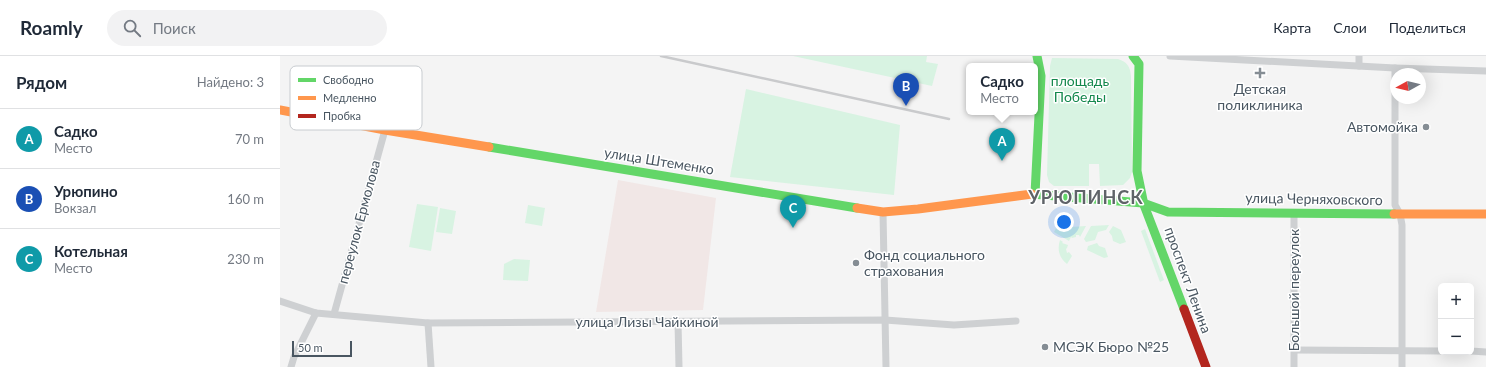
<!DOCTYPE html>
<html lang="ru">
<head>
<meta charset="utf-8">
<style>
	:root { --surface:#fff; --page:#f2f2f3; --text:#1f2937; --muted:#747a83; --line:#e0e1e3; --accent:#db2777 }
	body { margin:0; font-family:Lato,sans-serif; background:var(--page); color:var(--text) }
	.controls { position:absolute; right:12px; bottom:12px; display:grid; overflow:hidden; border-radius:6px; box-shadow:0 4px 16px #0002 }
	.controls button { width:36px; height:36px; display:grid; place-items:center; padding:0; border:0; border-bottom:1px solid var(--line); background:var(--surface); color:var(--text); font:20px sans-serif }
	.compass { position:absolute; left:1110px; top:12px; width:36px; height:36px; border-radius:50%; background:var(--surface); box-shadow:0 4px 16px #0002; rotate:262deg }
	.scale { position:absolute; left:12px; bottom:10px; width:60px; box-sizing:border-box; padding-left:4px; border:2px solid #495661; border-top:0; font-size:11px; line-height:14px; white-space:nowrap; color:#495661; -webkit-text-stroke:3px #fff; paint-order:stroke }
	.you { position:absolute; left:784px; top:166px; width:14px; height:14px; margin:-10px; border:3px solid #fff; border-radius:50%; background:#1a73e8; box-shadow:0 0 0 6px #1a73e833 }
	.badge { display:grid; place-items:center; width:26px; height:26px; border-radius:50%; background:var(--accent); color:#fff; font-size:13px; font-weight:700 }
	.pin { position:absolute; translate:-50% -33px; filter:drop-shadow(0 1px 2px #0008) }
	.pin::after { content:''; position:absolute; top:21px; width:14px; height:12px; background:inherit; clip-path:polygon(0 0,100% 0,50% 100%) }
	.popup { position:absolute; left:686px; top:7px; width:72px; height:52px; box-sizing:border-box; display:grid; place-content:center; border-radius:6px; background:var(--surface); filter:drop-shadow(0 1px 3px #0005); font-size:13px; white-space:nowrap; color:var(--muted) }
	.popup b { font-size:15px; color:var(--text) }
	.popup::after { content:''; position:absolute; left:50%; top:100%; margin-left:-8px; border:8px solid transparent; border-top-color:var(--surface) }
	.list { margin:0; padding:0; list-style:none }
	h2 { display:flex; justify-content:space-between; align-items:center; height:52px; margin:0; padding:0 16px; font-size:17px }
	h2 small { font-size:13px; font-weight:400; color:var(--muted) }
	.list li { display:grid; grid-template-columns:26px 1fr auto; gap:12px; align-items:center; box-sizing:border-box; height:60px; padding:0 16px; border-top:1px solid var(--line) }
	.list b { display:block; font-size:15px; white-space:nowrap }
	.list p { margin:0; font-size:13px; white-space:nowrap; color:var(--muted) }
	.list em { font-size:13px; font-style:normal; color:var(--muted) }
	.icon { flex:none; width:22px; height:22px; fill:none; stroke:currentColor; stroke-width:2; stroke-linecap:round; stroke-linejoin:round }
	.map { position:relative; flex:none; width:1206px; height:311px; overflow:hidden }
	header { display:flex; align-items:center; gap:24px; box-sizing:border-box; height:56px; padding:0 20px; background:var(--surface); border-bottom:1px solid var(--line) }
	header strong { font-size:19px }
	nav { display:flex; gap:22px; margin-inline-start:auto; font-size:14px }
	.search { width:280px; height:36px; background:var(--page); display:flex; align-items:center; gap:10px; box-sizing:border-box; padding:0 14px; border-radius:22px; color:var(--muted); font-size:15px }
	main { display:flex }
	aside { flex:1; background:var(--surface) }
	.map>svg:first-child { display:block }
	.medical { fill:#f1e7e6 }
	.green { fill:#d8f3e2 }
	.lines { fill:none; stroke-linecap:round; stroke-linejoin:round }
	.street { stroke:#ced0d2; stroke-width:7 }
	.fast { stroke:#63d668; stroke-width:9 }
	.slow { stroke:#ff974d; stroke-width:9 }
	.jam { stroke:#b3261e; stroke-width:9 }
	.rail { stroke:#c9cacc; stroke-width:2.5 }
	.poi-dot { fill:#858d94; stroke:#fff; stroke-width:1.5 }
	.labels { text-anchor:middle; stroke-width:3; stroke-linejoin:round; paint-order:stroke }
	.park-label { font-size:14px; fill:#14884d; stroke:#fff }
	.poi-label { font-size:14px; fill:#495661; stroke:#fff; text-anchor:start }
	.street-label { font-size:14px; fill:#495661; stroke:#fff }
	.district-label { font-size:18px; font-weight:bold; letter-spacing:1px; fill:#5f6368; stroke:#fff }
	.key { fill:#fff; stroke:#c8ccd0; stroke-width:1 }
	.key-label { font-size:11px; fill:#495661 }
</style>
</head>
<body>
<header>
<strong>Roamly</strong>
<div class="search"><svg class="icon" aria-label="search" viewBox="0 0 24 24"><circle cx="10" cy="10" r="6"/><path d="M15 15l6 6"/></svg>Поиск</div>
<nav><a>Карта</a><a>Слои</a><a>Поделиться</a></nav>
</header>
<main>
<aside>
<h2>Рядом<small>Найдено: 3</small></h2>
<ul class="list">
<li><span class="badge" style="background:#0f9aa8">A</span><div><b>Садко</b><p>Место</p></div><em>70 m</em></li>
<li><span class="badge" style="background:#1a4fb4">B</span><div><b>Урюпино</b><p>Вокзал</p></div><em>160 m</em></li>
<li><span class="badge" style="background:#0f9aa8">C</span><div><b>Котельная</b><p>Место</p></div><em>230 m</em></li>
</ul>
</aside>
<div class="map">
<svg width="1206" height="311" viewBox="0 0 1206 311">
	<rect width="100%" height="100%" fill="#f4f4f4"/>
	<path class="medical" d="M338,124L436,142L423,254L316,256Z"/>
	<g class="green">
		<path d="M513,0H647L646,6L658,8L652,30Z"/>
		<path d="M772,2L838,3C847,6 850,10 851,20L852,116L850,122L843,129L820,130L819,108H809V130H774L769,126L767,119L770,10Z"/>
		<path d="M466,33L620,69L614,139L450,121Z"/>
		<path d="M137,148L158,151L151,195L129,191Z"/>
		<path d="M248,149L265,152L262,170L245,167Z"/>
		<path d="M160,152L176,155L172,178L156,176Z"/>
		<path d="M829,169L826,174L818,176L815,184L806,186L804,183L811,170Z"/>
		<path d="M806,170L800,181L799,179H796V181L792,182L791,181L789,185L774,176L776,172Z"/>
		<path d="M833,170L841,174L846,186L840,188L833,185L832,180L829,176Z"/>
		<path d="M865,173L884,224L880,226L861,175Z"/>
		<path d="M780,184L783,186L782,187L788,189L787,192L786,193L787,197L789,196L792,200L787,208C779,202 777,193 780,184Z"/>
		<path d="M817,187L819,190L825,192L828,201L824,202L807,194L808,190Z"/>
		<path d="M234,203L250,204L248,225L223,224L224,208Z"/>
	</g>
	<g class="lines">
		<g class="street">
			<path d="M890,0L1115,12L1206,15"/>
			<path d="M1079,10V0"/>
			<path d="M1115,12V149L1120,158L1122,169V311"/>
			<path d="M603,156L606,311"/>
			<path d="M1014,157V311"/>
			<path d="M0,245L36,257L148,267L605,264L674,269L736,265"/>
			<path d="M54,258L105,74"/>
			<path d="M398,266L399,311"/>
			<path d="M148,267L151,311"/>
			<path d="M1015,294L1161,295"/>
			<path d="M1191,295L1206,296"/>
			<path d="M11,311L14,301L36,257"/>
		</g>
		<g class="fast">
			<path d="M853,0L859,8L857,115L864,149L904,253"/>
			<path d="M209,91L577,152"/>
			<path d="M752,138L863,147L888,156L1114,158"/>
			<path d="M755,138L761,20L757,0"/>
		</g>
		<g class="slow">
			<path d="M0,54L105,74L209,91"/>
			<path d="M577,152L603,156L638,153L752,138"/>
			<path d="M1114,158H1206"/>
		</g>
		<path class="jam" d="M904,253L926,311"/>
		<path class="rail" d="M381,0L669,63"/>
	</g>
	<g class="poi-dot">
		<path d="M978 11h4v4h4v4h-4v4h-4v-4h-4v-4h4z"/>
		<circle cx="1146" cy="71" r="4"/>
		<circle cx="576" cy="207" r="4"/>
		<circle cx="765" cy="291" r="4"/>
	</g>
	<g class="labels">
		<g class="park-label">
			<text x="800" y="30">площадь<tspan x="800" dy="16">Победы</tspan></text>
		</g>
		<g class="poi-label">
			<text x="980" y="38" text-anchor="middle">Детская<tspan x="980" dy="16">поликлиника</tspan></text>
			<text x="1138" y="76" text-anchor="end">Автомойка</text>
			<text x="584" y="204">Фонд социального<tspan x="584" dy="16">страхования</tspan></text>
			<text x="773" y="296">МСЭК Бюро №25</text>
		</g>
		<g class="street-label">
			<text transform="translate(379 105) rotate(9)" y="5">улица Штеменко</text>
			<text transform="translate(1034 143) rotate(1)" y="5">улица Черняховского</text>
			<text transform="translate(79 166) rotate(-75)" y="5">переулок Ермолова</text>
			<text transform="translate(908 224) rotate(70)" y="5">проспект Ленина</text>
			<text transform="translate(1014 234) rotate(-90)" y="5">Большой переулок</text>
			<text x="367" y="271">улица Лизы Чайкиной</text>
		</g>
		<g class="district-label">
			<text x="806" y="148">УРЮПИНСК</text>
		</g>
	</g>
	<rect x="10" y="10" width="132" height="64" rx="6" class="key"/>
	<rect x="18" y="22" width="18" height="4" fill="#63d668"/>
	<rect x="18" y="40" width="18" height="4" fill="#ff974d"/>
	<rect x="18" y="58" width="18" height="4" fill="#b3261e"/>
	<g class="key-label">
		<text x="43" y="28">Свободно</text>
		<text x="43" y="46">Медленно</text>
		<text x="43" y="64">Пробка</text>
	</g>
</svg>
<div class="controls">
<button>+</button>
<button>−</button>
</div>
<svg class="compass" viewBox="-18 -18 36 36"><path d="M0-13l5 13h-10z" fill="#e53935"/><path d="M0 13l5-13h-10z" fill="#747a83"/></svg>
<div class="scale">50 m</div>
<div class="you"></div>
<div class="pin badge" style="left:722px;top:105px;background:#0f9aa8">A</div>
<div class="popup"><b>Садко</b>Место</div>
<div class="pin badge" style="left:626px;top:50px;background:#1a4fb4">B</div>
<div class="pin badge" style="left:513px;top:172px;background:#0f9aa8">C</div>
</div>
</main>
</body>
</html>
